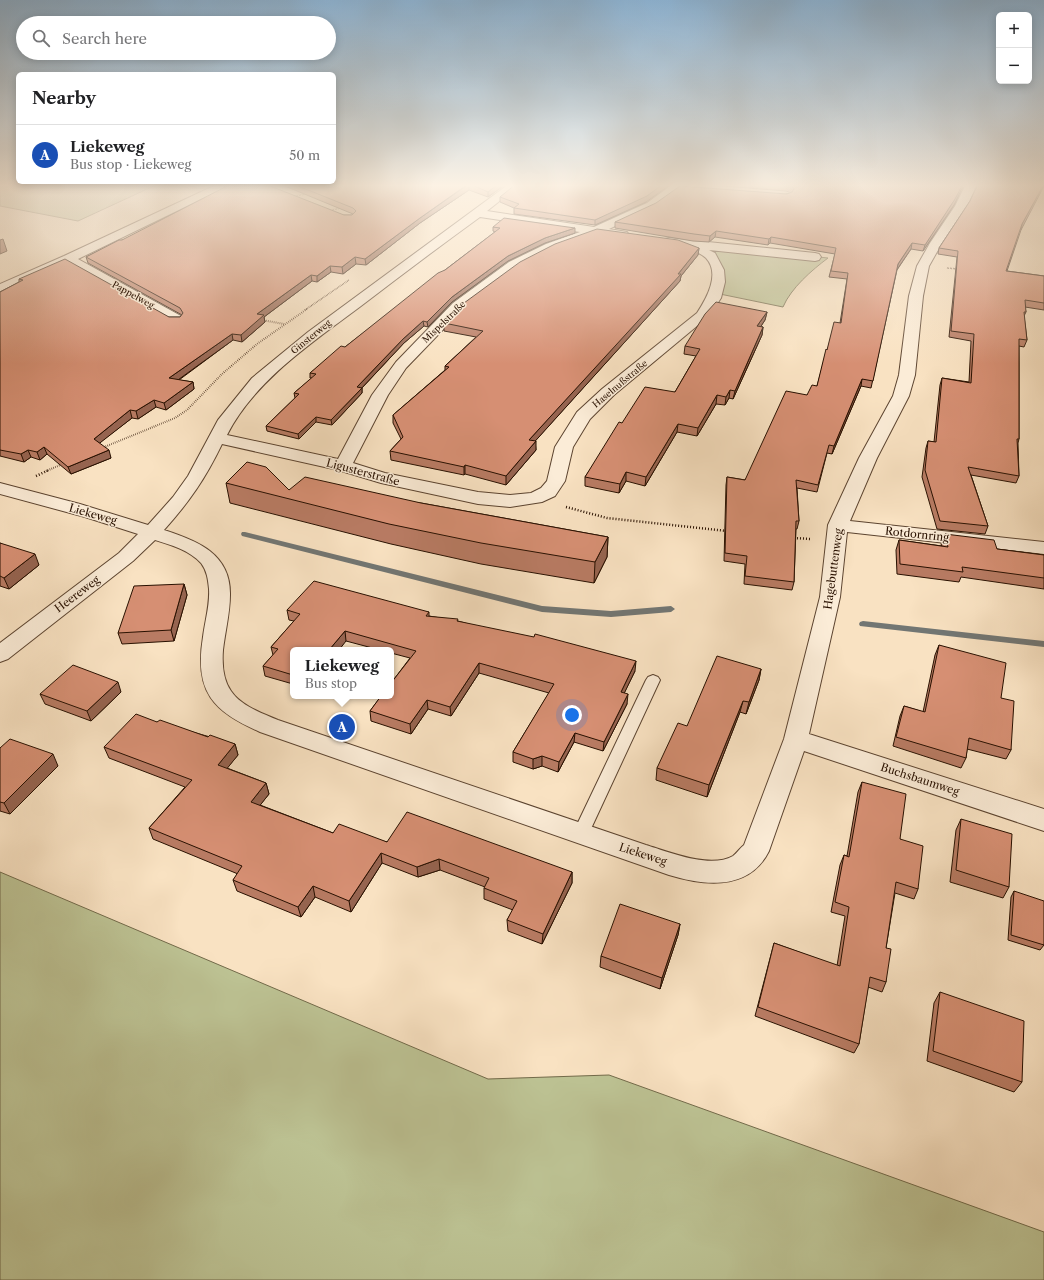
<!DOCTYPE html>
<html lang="en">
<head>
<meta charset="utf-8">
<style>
	:root { --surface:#fff; --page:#f6f6f6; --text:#202124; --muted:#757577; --line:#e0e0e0; --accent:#8f2418 }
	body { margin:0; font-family:"Libre Caslon Text",serif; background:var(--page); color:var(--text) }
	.controls { position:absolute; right:12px; top:12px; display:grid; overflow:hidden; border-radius:6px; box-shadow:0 2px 10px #0003 }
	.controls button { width:36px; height:36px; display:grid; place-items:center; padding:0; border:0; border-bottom:1px solid var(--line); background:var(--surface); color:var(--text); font:20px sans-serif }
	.you { position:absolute; left:572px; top:715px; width:14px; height:14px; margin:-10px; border:3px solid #fff; border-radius:50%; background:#1a73e8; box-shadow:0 0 0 6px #1a73e833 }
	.badge { display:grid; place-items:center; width:26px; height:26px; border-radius:50%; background:var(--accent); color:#fff; font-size:13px; font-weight:700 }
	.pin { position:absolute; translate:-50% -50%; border:2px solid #fff; box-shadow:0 1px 4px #0006 }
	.popup { position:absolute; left:290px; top:647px; width:104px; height:52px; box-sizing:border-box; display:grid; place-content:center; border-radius:6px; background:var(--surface); filter:drop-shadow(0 1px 3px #0005); font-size:13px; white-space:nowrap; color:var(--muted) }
	.popup b { font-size:15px; color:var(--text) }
	.popup::after { content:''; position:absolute; left:50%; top:100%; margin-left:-8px; border:8px solid transparent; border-top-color:var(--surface) }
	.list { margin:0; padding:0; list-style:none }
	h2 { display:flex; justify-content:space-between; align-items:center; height:52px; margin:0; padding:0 16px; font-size:17px }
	h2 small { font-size:13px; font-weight:400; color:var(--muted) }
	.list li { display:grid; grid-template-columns:26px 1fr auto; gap:12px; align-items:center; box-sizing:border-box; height:60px; padding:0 16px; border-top:1px solid var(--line) }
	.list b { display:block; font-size:15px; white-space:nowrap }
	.list p { margin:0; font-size:13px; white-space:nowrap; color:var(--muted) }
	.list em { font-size:13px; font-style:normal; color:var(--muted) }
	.icon { flex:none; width:22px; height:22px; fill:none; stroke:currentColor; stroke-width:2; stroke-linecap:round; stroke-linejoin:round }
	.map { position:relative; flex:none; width:1044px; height:1280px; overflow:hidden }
	.search { position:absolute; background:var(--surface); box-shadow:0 2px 10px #0003; left:16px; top:16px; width:320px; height:44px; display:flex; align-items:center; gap:10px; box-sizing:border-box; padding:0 14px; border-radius:22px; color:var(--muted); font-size:15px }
	.panel { position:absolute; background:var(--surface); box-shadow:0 2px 10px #0003; left:16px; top:72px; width:320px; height:112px; border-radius:6px }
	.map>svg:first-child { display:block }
	.green { fill:#bdc394; stroke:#726a4a }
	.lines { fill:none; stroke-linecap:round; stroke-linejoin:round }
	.stream { fill:#727673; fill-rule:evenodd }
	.service-casing { stroke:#5c4430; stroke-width:2 }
	.minor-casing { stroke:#5c4430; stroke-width:2 }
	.path-far2 { stroke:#281000; stroke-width:1.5; stroke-dasharray:0.5 1; stroke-linecap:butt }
	.path-far1 { stroke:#281000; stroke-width:2; stroke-dasharray:0.5 1.5; stroke-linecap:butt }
	.path { stroke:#281000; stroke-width:2.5; stroke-dasharray:1 2; stroke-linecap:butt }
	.service { fill:#fbecd7; fill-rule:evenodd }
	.minor { fill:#fbecd7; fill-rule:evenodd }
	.wall { fill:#b87b63; stroke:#281000 }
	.shaded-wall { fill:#966450; stroke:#281000 }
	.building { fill:#d68f73; stroke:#281000 }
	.labels { text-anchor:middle; stroke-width:3; stroke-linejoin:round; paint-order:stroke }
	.far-street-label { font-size:9px; fill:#281000; stroke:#fbecd7 }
	.street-label { font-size:11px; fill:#281000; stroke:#fbecd7 }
</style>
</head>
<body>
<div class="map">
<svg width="1044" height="1280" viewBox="0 0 1044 1280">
	<rect width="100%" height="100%" fill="#f9e2c2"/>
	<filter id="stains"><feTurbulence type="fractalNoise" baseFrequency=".005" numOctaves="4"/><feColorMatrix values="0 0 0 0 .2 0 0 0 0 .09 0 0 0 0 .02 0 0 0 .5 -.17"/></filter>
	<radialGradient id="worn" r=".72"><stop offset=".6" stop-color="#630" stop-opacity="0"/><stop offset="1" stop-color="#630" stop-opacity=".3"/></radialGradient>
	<g class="green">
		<path d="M0,184H158L78,221L0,206Z"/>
		<path d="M711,246L828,258C812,270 791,288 783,307L715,293L718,282L705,252Z"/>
		<path d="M0,872L488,1079L609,1075L1044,1232V1280H0Z"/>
	</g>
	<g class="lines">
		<g class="stream">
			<path d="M242,532H245L542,606L611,611L671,606L675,609L671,612L611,617L542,612L242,536L241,534Z"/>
			<path d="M863,621L1044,641V647L860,626L859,624L860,622Z"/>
		</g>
		<defs>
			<path id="service" d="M653,675L658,677L660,680L589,833L587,838L581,839L575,838L573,833L646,680L648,677Z"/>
			<g id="minor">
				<path d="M218,184H232L78,259L181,316L183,319L181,322L176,323L171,322L67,264L0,293V284L64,256Z"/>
				<path d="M509,184H521L487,211L594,227L647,203L673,184H686L655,207L609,229L627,232L629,235L627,238L623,239L596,235L554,250L519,268L463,309L406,368L388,395L353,463L385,473L478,492L510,495L531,493L541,488L547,481L555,447L577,412L602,389L697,313C706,299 721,274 706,258C702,254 692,250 686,248C680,245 672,246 665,245L663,242L665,239L669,238L815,253L819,254L821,257L819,260L815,261L709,250L715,253L724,270L725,282L721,298L709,316L614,395L590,419L573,447L565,481L555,496L542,502L510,507L478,504L381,483L338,470L222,444C205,479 190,501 164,530C198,541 231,554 230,595C230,613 225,632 223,650C222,663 223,680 231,691C241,706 262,713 278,720L646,845C669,852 710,869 733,856C737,853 740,848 744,845L784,739L820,597L828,525L859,458L893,396L899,375L909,296L917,266L930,243L955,206L966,184H977L967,206L942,243L929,266L923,296L915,375L909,396L877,458L850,521L1044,542V554L847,532L840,597L809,734L1044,809V831L804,751L769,851C749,891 705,886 669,875L260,732C213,711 194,692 203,637C205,621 210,605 209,589C208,579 207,571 201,563C189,550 171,545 155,540L133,561L8,659L0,662V643L119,553L138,534L85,517L0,494V483L80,504L148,525L173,497L188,476L218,420L252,378L308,332ZM480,217L580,232L546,244L509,262L453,303L396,362L372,395L338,459L227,435C254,381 313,342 361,306C400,276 440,246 480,217Z"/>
			</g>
		</defs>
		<use href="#service" class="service-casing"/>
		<use href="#minor" class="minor-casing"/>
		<g class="path-far2">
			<path d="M296,196L306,194"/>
			<path d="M332,210L341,208"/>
			<path d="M947,268L958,269"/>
			<path d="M305,310L349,280"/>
		</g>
		<g class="path-far1">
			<path d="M262,320L284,324"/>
			<path d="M102,448L175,418L187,410L222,374L257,344L307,309"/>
			<path d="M46,471L63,464"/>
		</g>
		<g class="path">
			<path d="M36,476L49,470"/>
			<path d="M566,507L607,518L727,531"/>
			<path d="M794,538L811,539"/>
		</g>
		<use href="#service" class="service"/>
		<use href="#minor" class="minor"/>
	</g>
	<g class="wall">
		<path d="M280,184H506L488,197L469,190L420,223L366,265L356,264L343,274L331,272L317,282L312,281L264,317L265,322L242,342L233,340L179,380L193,382L194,389L166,410L156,407L138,419L132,418L99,443L111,458L71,474L47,454L40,460L31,457L24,462L0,456V292L19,282V279L169,317H180L182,315L88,263L86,257L122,240L344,215H352L353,214Z"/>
		<path d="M699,184H964L954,205L923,251L911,249L897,270L871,388L861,386L832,454L827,453L817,492L797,488L799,521L797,529H796L794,582L792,590L744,584L745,564L724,561L726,485L727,477L745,480L807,395L817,386L827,350L840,323L847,279L829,277L835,254L770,243L768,245L715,237L709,242L693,241L615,228V222L792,193L786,191Z"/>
		<path d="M500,197L646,202L595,225L514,214V208L500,202Z"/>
		<path d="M970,201L1021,230L1007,271L1044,276V310L1025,307L1026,312L1024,316L1027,340L1024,347L1019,346V439L1018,443L1019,476L1016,483L971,475L988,526L985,534L937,529L922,477L926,448L928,441L934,442L940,385L942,378L969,382L971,341L949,337L957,257L938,254L939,248Z"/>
		<path d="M493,227L575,233L545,243L508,261L452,302L428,327L424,326L404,343L362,388V393L332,425L316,422L299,439L267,431L266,426L295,398L294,393L312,378H310V373L345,347L445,270L495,232L493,231Z"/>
		<path d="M699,248L698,255L681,276L680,281L535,441L536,450L506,485L465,474L464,475L391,460L390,451L401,439L393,423V415L445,370V366L476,337L444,331V323Z"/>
		<path d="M767,312L765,320L761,326L763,327L762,335L733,399L729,398L725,405L716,404L697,436L677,432L645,486L626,481L619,493L585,486V477L622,423L675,392L696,356L684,354L685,346Z"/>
		<path d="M226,483L289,490L421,503L608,537L607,557L594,583L481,564L391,544L230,503Z"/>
		<path d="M945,534L997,549L1044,555V589L961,577L959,582L897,574L896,550L899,540L942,546L941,544Z"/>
		<path d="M0,543L39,565L9,589L0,586Z"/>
		<path d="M184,584L187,595L174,641L122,644L118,633Z"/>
		<path d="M287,610L429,612V616L458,621L635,671L624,693L627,704L603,751L574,742L558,772L542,766L533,769L513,762V752L549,693L479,673L451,716L428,709L411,734L371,721L370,711L410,658L391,653V650H380L346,641L293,650V684L265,676L263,666L273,655L271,647L294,621L289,620Z"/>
		<path d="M939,645L1001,698L1011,750L1006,759L967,749L966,758L961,768L893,746L900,716L904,706L923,712L935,655Z"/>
		<path d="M761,669L759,680L746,714L740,712L707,797L656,780L657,768L687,726Z"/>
		<path d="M121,692L91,721L45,704L40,694Z"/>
		<path d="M157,722L235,744L238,755L227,768L266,783L269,794L260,805L333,833L572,872V883L542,944L508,931L507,920L513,910L484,899V888L485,887L440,870L418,877L382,863L351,912L315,897L301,917L237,891L233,880L238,874L153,839L149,828L185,787L109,758L104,747Z"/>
		<path d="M0,748L58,766L10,814L0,811Z"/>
		<path d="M862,782L900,839L918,889L914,899L895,893L886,948V982L882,992L868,987L859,1044L854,1053L755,1016L774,943L837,966L845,916L831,912L840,865L844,855L847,856L858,792Z"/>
		<path d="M961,819L1009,887L1003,898L950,882L956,830Z"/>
		<path d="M1014,891L1044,945L1040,950L1008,940L1011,897Z"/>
		<path d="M680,924L678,935L660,989L600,967L601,956Z"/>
		<path d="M940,992L1022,1082L1014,1092L927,1061L934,1003Z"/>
	</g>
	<g class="shaded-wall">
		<path d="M469,184V190L420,223L366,265L365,259L420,218Z"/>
		<path d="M498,184H506L488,197V192Z"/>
		<path d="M663,184H671L646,202L595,225V220Z"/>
		<path d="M963,184H964L954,205L923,251L925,245Z"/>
		<path d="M1044,184V186L1021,230L1022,224Z"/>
		<path d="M575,228V233L545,243L508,261L452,302L428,327L427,322L452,297L508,256L545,238Z"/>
		<path d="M716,231L715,237L709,242L710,236Z"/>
		<path d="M771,237L770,243L768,245L769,239Z"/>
		<path d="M3,239L7,251L0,254V240Z"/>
		<path d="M912,243L911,249L896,271L898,264Z"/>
		<path d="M699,248L698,255L681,276L680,281L529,448V440L678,274Z"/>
		<path d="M355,257L356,264L343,274L342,267Z"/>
		<path d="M330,266L331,272L317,282V276Z"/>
		<path d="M311,275L312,281L264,317L265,322L242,342L241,335L257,314Z"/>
		<path d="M767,312L765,320L756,334L757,326Z"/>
		<path d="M423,321L424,326L404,343L358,392L357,387L403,339Z"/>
		<path d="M763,327L762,335L733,399L735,391Z"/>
		<path d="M232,334L233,340L171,385L169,378Z"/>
		<path d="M862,379L861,386L832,454L834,446Z"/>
		<path d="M193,382L194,389L166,410L164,403Z"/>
		<path d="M362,388V393L332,425L331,420Z"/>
		<path d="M730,390L729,398L725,405L726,397Z"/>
		<path d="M717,395L716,404L697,436L698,428Z"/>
		<path d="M154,400L156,407L138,419L136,411Z"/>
		<path d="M130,410L132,418L96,446L94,439Z"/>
		<path d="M316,417V422L299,439L298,434Z"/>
		<path d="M678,424L677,432L645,486L646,477Z"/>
		<path d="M536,441V450L506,485V476Z"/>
		<path d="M44,447L47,454L40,460L37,452Z"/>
		<path d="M28,450L31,457L24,462L21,454Z"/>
		<path d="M109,450L111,458L71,474L68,467Z"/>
		<path d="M465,465V474L464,475V467Z"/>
		<path d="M626,472V481L619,493L620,484Z"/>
		<path d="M608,537L607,557L594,583L595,562Z"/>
		<path d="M35,554L39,565L9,589L4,578Z"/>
		<path d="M184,584L187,595L174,641L171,630Z"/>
		<path d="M345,631L346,641L339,650H329Z"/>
		<path d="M636,661L635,671L620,702L621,692Z"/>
		<path d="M479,663V673L451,716L450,707Z"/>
		<path d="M761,669L759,680L746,714L749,702Z"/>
		<path d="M118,682L121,692L91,721L87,711Z"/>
		<path d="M628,694L627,704L603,751L604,742Z"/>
		<path d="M427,700L428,709L411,734L410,724Z"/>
		<path d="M743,701L740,712L707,797L709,785Z"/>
		<path d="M575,733L574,742L558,772L559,762Z"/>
		<path d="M235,744L238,755L221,776L218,765Z"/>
		<path d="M53,754L58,766L10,814L4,803Z"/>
		<path d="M542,756V766L533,769V759Z"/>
		<path d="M266,783L269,794L254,813L251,802Z"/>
		<path d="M381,853L382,863L351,912L349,901Z"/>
		<path d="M439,859L440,870L418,877L417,867Z"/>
		<path d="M572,872V883L542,944L543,934Z"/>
		<path d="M313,886L315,897L301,917L298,907Z"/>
		<path d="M680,924L678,935L660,989L662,978Z"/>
	</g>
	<g class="building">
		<path d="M231,184H265L344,215H352L356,211L353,208L293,184H468L420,218L365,259L355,257L342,267L330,266L317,276L311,275L257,314L264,315L241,335L232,334L169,378L193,382L164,403L154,400L136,411L130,410L94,439L109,450L68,467L44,447L37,452L28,450L21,454L0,450V292L23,280L19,279L65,259L169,317H180L183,313L180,308L86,257L119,240H122Z"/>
		<path d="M470,184H498L488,192Z"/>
		<path d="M516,184H663L647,196L595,220L514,208L519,204L500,197Z"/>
		<path d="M779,184H963L955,199L925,245L912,243L898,264L873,381L862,379L834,446L829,445L818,485L796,480L799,521H796L794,582L745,576L747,556L725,553L727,477L745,480L786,391L807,395L812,385L817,386L826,349L827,350L834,322L841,323L848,273L831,271L836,248L771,237L769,239L716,231L710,236L694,234L615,222L656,203L680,186L787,194L792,192L794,189L792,186L787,185Z"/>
		<path d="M978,184H1044L1022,224L1006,271L1044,276V303L1025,300L1026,312H1024L1027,340L1019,339V439H1017L1019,476L968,467L988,526L940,521L925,470L928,441L936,442L942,378L971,383L974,334L951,331L958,251L939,248L970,201Z"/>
		<path d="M504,218L575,228L545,238L508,256L452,297L427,322L423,321L403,339L357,387L362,388L331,420L316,417L298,434L266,426L299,394L294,393L316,374L310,373L341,346L345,347L438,273L445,270L500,228L493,227Z"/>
		<path d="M597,229L678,240L699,248L678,274H681L529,440L536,441L506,476L465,465L464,467L390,451L403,437L393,415L449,367L445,366L483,331L444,323L464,303L520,262L555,244Z"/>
		<path d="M716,302L767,312L757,326L763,327L735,391L730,390L726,397L717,395L698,428L678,424L646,477L626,472L620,484L585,477L619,422L622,423L645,387L675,392L700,349L685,346L705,314Z"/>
		<path d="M247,462L266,467L289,490L305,477L421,503L608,537L595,562L481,543L389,524L226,483Z"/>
		<path d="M945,534L994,540L997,549L1044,555V578L962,567L963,572L900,564L899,540L948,547Z"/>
		<path d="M0,543L35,554L4,578L0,576Z"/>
		<path d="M314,581L429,612L426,616L458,619L457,621L534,637L535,634L636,661L621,692L628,694L604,742L575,733L559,762L542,756L533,759L513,752L554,684L479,663L450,707L427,700L410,724L370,711L381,696H391V683L416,651L345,631L329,650H293V675L263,666L278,649L271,647L300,614L287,610Z"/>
		<path d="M184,584L171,630L118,633L134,586Z"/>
		<path d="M939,645L1006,663L1001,698L1014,701L1011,750L969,738L966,758L896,737L904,706L925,712Z"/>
		<path d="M717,656L761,669L749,702L743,701L709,785L657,768L678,723L687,726Z"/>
		<path d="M73,665L118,682L87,711L40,694Z"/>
		<path d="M136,714L157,722L160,720L208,737L210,735L235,744L218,765L266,783L251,802L333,833L339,824L387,842L407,812L572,872L543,934L507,920L517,901L484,888L489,878L439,859L417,867L381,853L349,901L313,886L298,907L233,880L242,866L149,828L192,780L104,747Z"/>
		<path d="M10,739L53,754L4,803L0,802V748Z"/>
		<path d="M862,782L906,794L900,839L923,846L918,889L896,882L886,948L891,949L886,982L870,977L859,1044L758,1007L774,943L840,966L849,907L835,902L844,855L849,857Z"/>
		<path d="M961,819L1012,834L1009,887L956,870Z"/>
		<path d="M1014,891L1044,901V945L1011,935Z"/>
		<path d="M620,904L680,924L662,978L601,956Z"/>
		<path d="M940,992L1024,1021L1022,1082L933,1051Z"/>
	</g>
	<linearGradient id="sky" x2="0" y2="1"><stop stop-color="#8db6d8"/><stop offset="0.51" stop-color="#fcf2e4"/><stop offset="1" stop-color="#fcf2e4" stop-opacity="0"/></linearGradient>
	<rect width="1044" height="364" fill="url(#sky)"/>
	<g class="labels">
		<g class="far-street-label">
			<text transform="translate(133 295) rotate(29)" y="3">Pappelweg</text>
			<text transform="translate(444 322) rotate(-44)" y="3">Mispelstraße</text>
			<text transform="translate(311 337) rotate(-39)" y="3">Ginsterweg</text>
			<text transform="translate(620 384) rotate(-40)" y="3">Haselnußstraße</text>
		</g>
		<g class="street-label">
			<text transform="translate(363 472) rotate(15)" y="4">Ligusterstraße</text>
			<text transform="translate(93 514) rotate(16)" y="4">Liekeweg</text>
			<text transform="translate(917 534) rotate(6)" y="4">Rotdornring</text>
			<text transform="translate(833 569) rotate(-82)" y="4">Hagebuttenweg</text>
			<text transform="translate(77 594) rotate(-37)" y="4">Heereweg</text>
			<text transform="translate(920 779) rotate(18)" y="4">Buchsbaumweg</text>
			<text transform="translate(643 854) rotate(18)" y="4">Liekeweg</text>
		</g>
	</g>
	<rect width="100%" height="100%" filter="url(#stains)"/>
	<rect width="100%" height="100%" fill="url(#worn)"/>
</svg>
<div class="controls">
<button>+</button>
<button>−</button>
</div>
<div class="you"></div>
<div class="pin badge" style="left:342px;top:727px;background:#1a4fb4">A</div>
<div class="popup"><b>Liekeweg</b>Bus stop</div>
<div class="search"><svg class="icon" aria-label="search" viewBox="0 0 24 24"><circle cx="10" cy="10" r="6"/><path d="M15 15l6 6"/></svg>Search here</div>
<section class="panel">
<h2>Nearby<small></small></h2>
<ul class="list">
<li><span class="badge" style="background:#1a4fb4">A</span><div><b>Liekeweg</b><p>Bus stop · Liekeweg</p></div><em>50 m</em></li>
</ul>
</section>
</div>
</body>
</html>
